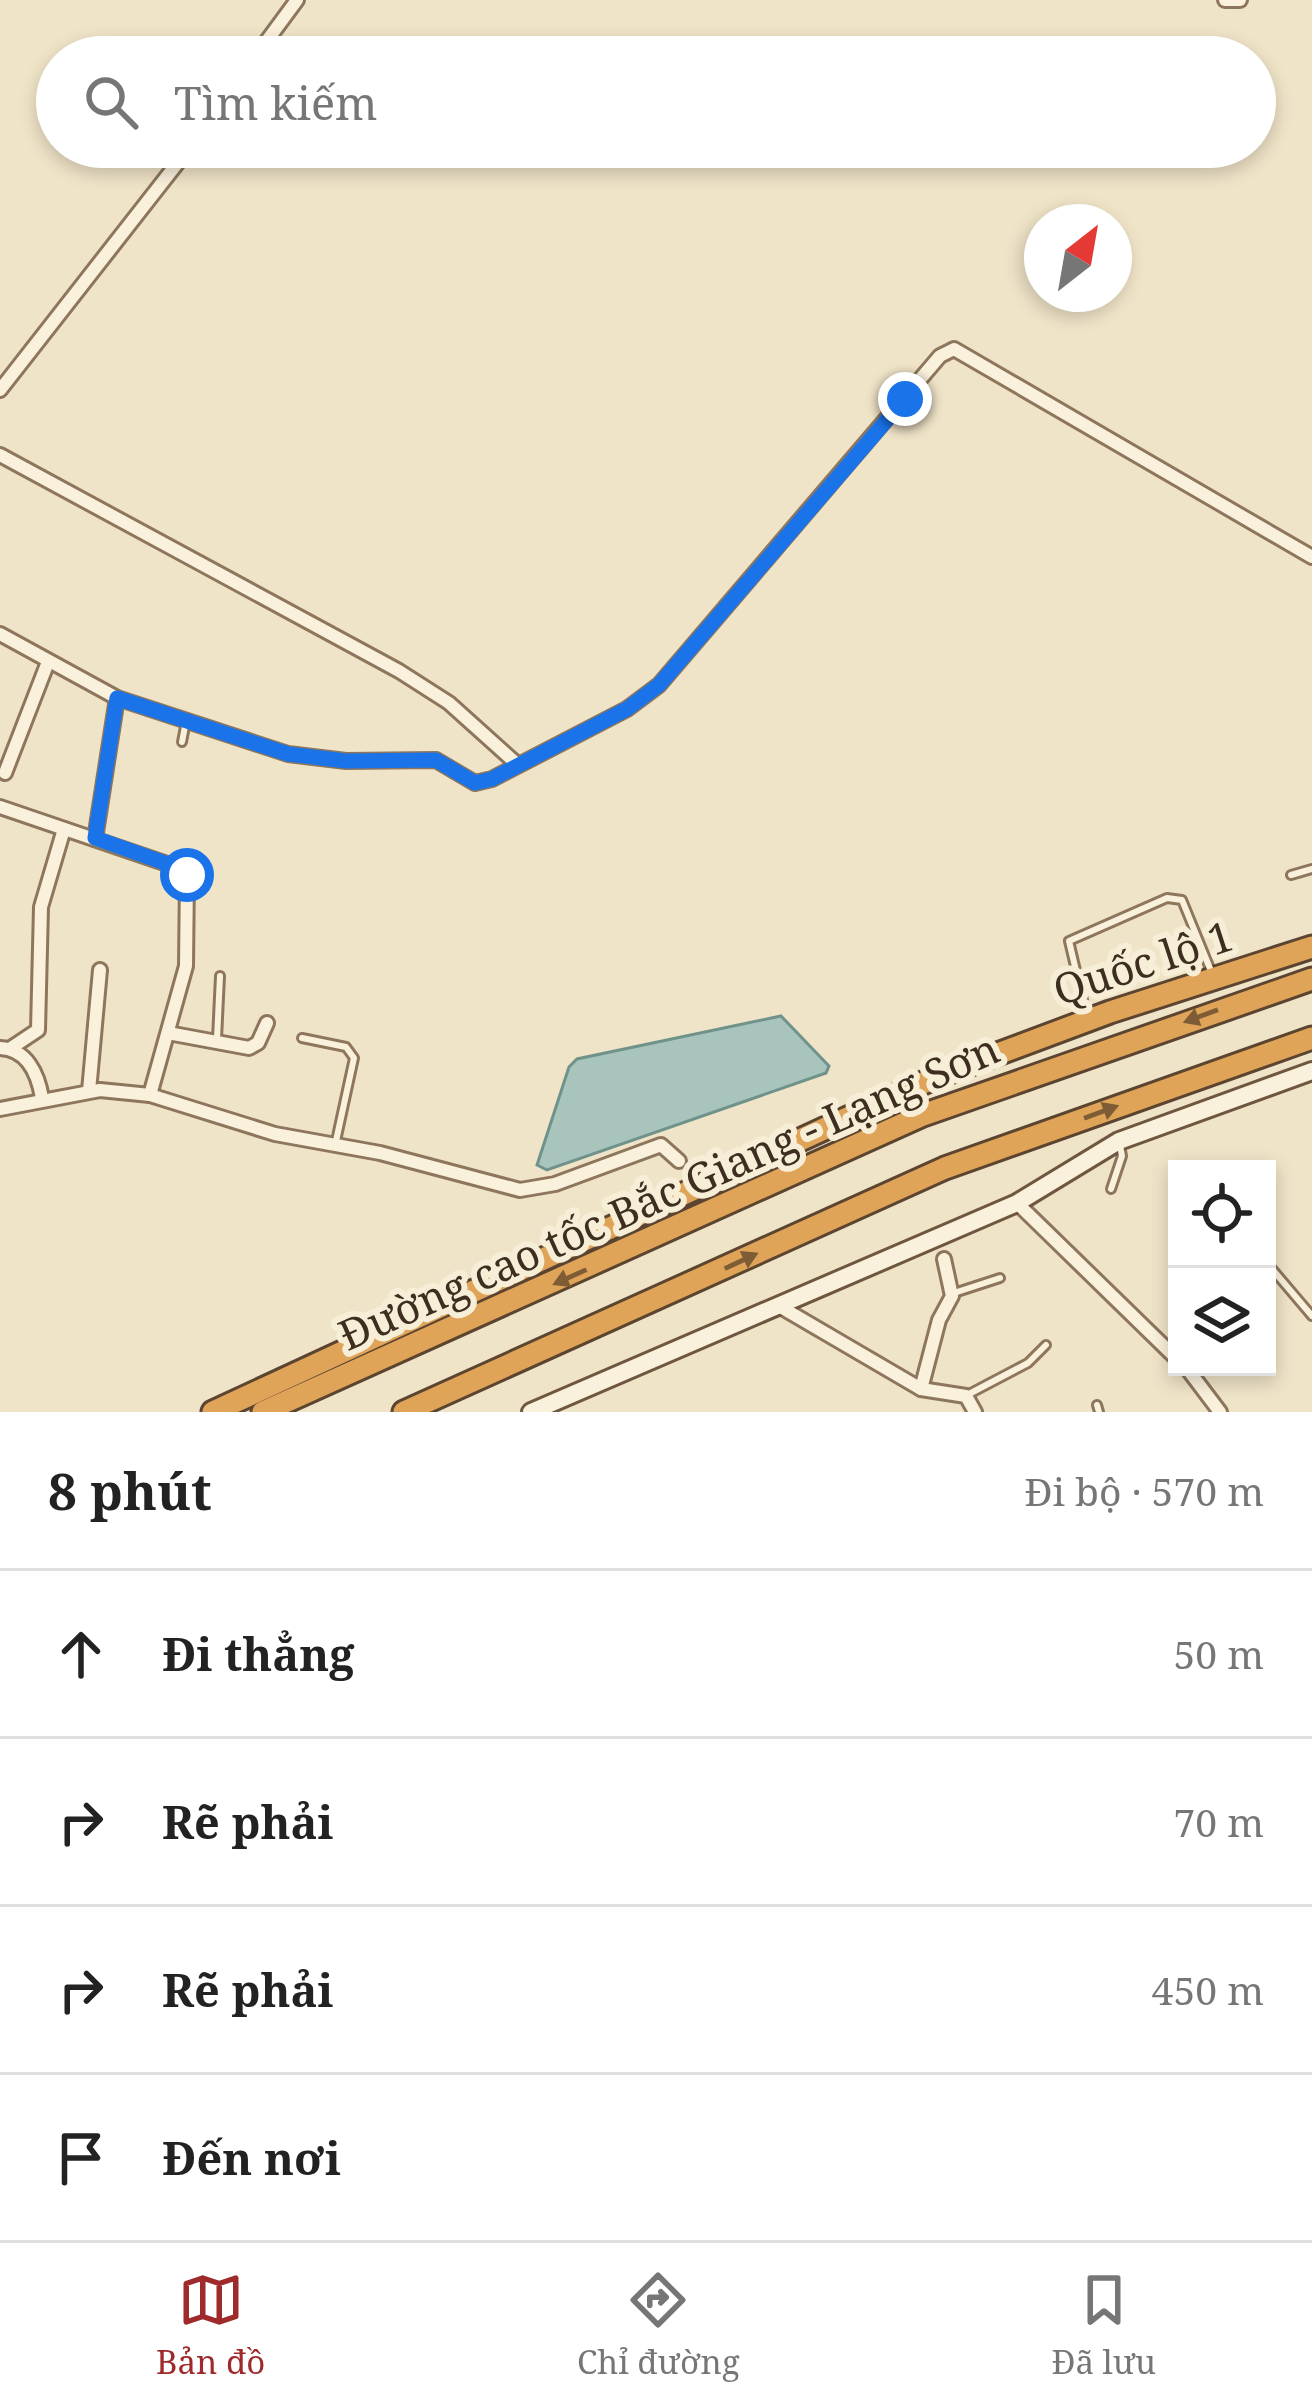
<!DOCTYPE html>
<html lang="vi">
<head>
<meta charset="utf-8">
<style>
	:root { --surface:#fff; --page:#f2f2f2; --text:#222; --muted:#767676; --line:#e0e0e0; --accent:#9e2a2b }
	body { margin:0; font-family:"Noto Serif",serif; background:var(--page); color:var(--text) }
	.controls { position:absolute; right:36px; bottom:36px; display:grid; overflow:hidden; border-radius:0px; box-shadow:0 6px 18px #0003 }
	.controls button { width:108px; height:108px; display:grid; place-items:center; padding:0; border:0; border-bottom:3px solid var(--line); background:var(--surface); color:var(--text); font:60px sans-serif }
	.compass { position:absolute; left:1024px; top:204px; width:108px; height:108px; border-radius:50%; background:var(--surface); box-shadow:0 6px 18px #0003; rotate:31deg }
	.stop { position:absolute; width:36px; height:36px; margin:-27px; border:9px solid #1a73e8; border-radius:50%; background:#fff }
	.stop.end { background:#1a73e8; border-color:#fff; box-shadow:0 3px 12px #0008 }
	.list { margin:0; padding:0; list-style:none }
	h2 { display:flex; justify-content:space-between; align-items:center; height:156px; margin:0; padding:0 48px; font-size:51px }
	h2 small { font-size:39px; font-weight:400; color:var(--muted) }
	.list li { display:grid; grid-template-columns:78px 1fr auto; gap:36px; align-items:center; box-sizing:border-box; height:168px; padding:0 48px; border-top:3px solid var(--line) }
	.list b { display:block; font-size:45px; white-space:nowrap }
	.list em { font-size:39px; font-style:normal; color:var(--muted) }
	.icon { flex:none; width:66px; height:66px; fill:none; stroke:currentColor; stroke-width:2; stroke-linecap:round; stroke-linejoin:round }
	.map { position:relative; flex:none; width:1312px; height:1412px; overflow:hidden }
	.search { position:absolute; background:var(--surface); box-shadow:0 6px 18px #0003; left:36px; right:36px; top:36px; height:132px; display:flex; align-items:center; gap:30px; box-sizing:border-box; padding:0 42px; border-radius:66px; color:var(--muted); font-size:45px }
	.sheet { height:828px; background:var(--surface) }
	nav { display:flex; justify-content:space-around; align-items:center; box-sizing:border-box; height:168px; border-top:3px solid var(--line); background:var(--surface); font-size:33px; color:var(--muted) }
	nav a { display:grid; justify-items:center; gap:6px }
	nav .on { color:var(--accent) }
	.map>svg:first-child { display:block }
	.water { fill:#a9c4bc; stroke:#6f938a; stroke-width:3 }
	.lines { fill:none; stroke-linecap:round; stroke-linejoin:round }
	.lane-casing { stroke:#8d765c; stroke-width:12 }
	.street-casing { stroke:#8d765c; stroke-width:18 }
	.secondary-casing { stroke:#6f573f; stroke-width:22 }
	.highway-casing { stroke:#5b4430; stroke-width:27 }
	.lane { stroke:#faf1dc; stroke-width:6 }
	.street { stroke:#faf1dc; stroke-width:12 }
	.secondary { stroke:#faf1dc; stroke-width:16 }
	.highway { stroke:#e0a458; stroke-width:21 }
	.oneway { fill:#7e5d36 }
	.route { stroke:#1a73e8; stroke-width:15 }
	.labels { text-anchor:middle; stroke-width:12; stroke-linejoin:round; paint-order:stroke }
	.street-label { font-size:42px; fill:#3d2e20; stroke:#f7eed8 }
</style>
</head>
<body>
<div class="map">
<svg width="1312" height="1412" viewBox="0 0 1312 1412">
	<rect width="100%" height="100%" fill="#f0e4c8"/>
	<path class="water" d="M781,1016L829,1066L826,1073L547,1170L537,1165L569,1067L577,1059Z"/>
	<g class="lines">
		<defs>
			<g id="lane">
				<path d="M182,742L186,721"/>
				<path d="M1291,875L1312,869"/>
				<path d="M1086,1013L1069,941L1167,898L1182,900L1211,971"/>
				<path d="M302,1038L346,1047L354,1058L336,1141"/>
				<path d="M217,1039L220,976"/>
				<path d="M1111,1189L1122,1156L1120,1145"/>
				<path d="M1267,1263L1312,1316"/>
				<path d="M954,1293L1000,1278"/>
				<path d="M969,1394L1028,1363L1046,1345"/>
				<path d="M1097,1405L1099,1412"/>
			</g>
			<g id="street">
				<path d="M1225,0H1240"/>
				<path d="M255,57L297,0"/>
				<path d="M0,390L190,147"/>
				<path d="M0,455L399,671L449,703L518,765"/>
				<path d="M0,634L117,698L288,754L346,761L436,760L475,783L492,779L627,709L659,685L940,356L954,349L1312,557"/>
				<path d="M5,773L48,662"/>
				<path d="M0,807L179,868L187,876L186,966L150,1095"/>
				<path d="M95,839L117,698"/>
				<path d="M168,1033L249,1048L258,1043L267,1023"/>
				<path d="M0,1048C27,1049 38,1074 42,1098"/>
				<path d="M11,1048L38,1030L41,907L64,829"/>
				<path d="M89,1091L100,970"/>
				<path d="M0,1109L100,1090L150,1095L275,1134L380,1153L520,1190L555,1184L661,1145L679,1161"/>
				<path d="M1017,1203L1177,1359"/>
				<path d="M779,1306L921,1389L966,1396L975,1412"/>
				<path d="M1186,1367L1220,1412"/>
				<path d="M921,1389L939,1320L952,1296L944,1259"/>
			</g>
			<path id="secondary" d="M531,1412L1017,1203L1119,1141L1312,1071"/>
			<g id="highway">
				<path d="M213,1412L936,1077L1110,1012L1312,947"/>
				<path d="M263,1412L923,1115L1312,979"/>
				<path d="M404,1412L945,1168L1312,1038"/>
			</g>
		</defs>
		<use href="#lane" class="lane-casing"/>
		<use href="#street" class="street-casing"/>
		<use href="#secondary" class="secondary-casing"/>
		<use href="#highway" class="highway-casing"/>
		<use href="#lane" class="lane"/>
		<use href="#street" class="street"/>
		<use href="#secondary" class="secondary"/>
		<use href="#highway" class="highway"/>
	</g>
	<defs><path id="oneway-solid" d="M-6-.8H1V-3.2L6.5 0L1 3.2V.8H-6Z" transform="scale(3)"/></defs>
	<g class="oneway">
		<use href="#oneway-solid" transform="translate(1201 1016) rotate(160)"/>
		<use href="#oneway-solid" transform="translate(1101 1112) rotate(-20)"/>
		<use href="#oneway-solid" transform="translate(741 1261) rotate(-25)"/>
		<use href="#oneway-solid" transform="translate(570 1277) rotate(156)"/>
	</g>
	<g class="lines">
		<path class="route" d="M187,875L179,868L95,838L117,698L288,754L346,761L436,760L475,783L492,779L627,709L659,685L905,399"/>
	</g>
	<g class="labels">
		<g class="street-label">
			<text transform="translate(1143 963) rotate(-18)" y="15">Quốc lộ 1</text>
			<text transform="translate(669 1192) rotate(-24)" y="15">Đường cao tốc Bắc Giang - Lạng Sơn</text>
		</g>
	</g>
</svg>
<div class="controls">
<button><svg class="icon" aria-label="locate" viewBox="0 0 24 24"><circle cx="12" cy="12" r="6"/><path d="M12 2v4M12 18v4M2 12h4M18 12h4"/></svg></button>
<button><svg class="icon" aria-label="layers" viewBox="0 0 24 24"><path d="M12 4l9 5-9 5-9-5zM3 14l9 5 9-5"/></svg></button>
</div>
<svg class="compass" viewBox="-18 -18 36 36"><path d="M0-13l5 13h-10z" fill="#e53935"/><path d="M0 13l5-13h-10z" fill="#767676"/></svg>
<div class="stop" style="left:187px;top:875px"></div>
<div class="stop end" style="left:905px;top:399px"></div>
<div class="search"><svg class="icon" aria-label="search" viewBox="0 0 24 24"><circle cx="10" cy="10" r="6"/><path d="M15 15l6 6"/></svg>Tìm kiếm</div>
</div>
<section class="sheet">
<h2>8 phút<small>Đi bộ · 570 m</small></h2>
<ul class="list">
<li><svg class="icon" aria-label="ahead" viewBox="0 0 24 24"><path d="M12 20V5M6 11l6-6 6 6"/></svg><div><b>Đi thẳng</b></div><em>50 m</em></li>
<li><svg class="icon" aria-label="right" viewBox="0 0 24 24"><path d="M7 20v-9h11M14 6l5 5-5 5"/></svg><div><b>Rẽ phải</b></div><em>70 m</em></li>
<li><svg class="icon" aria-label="right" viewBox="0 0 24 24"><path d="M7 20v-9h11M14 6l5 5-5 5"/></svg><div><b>Rẽ phải</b></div><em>450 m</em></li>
<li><svg class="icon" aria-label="arrive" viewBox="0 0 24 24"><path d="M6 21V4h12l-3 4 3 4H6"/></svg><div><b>Đến nơi</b></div></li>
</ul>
</section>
<nav>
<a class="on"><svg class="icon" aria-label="map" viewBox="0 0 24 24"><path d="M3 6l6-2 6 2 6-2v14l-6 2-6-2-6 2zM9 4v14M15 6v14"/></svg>Bản đồ</a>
<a><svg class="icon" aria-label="directions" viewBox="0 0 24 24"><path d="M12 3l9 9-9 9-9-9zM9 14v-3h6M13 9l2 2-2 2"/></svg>Chỉ đường</a>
<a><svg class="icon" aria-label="saved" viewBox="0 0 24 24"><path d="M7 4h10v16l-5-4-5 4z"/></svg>Đã lưu</a>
</nav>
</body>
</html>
